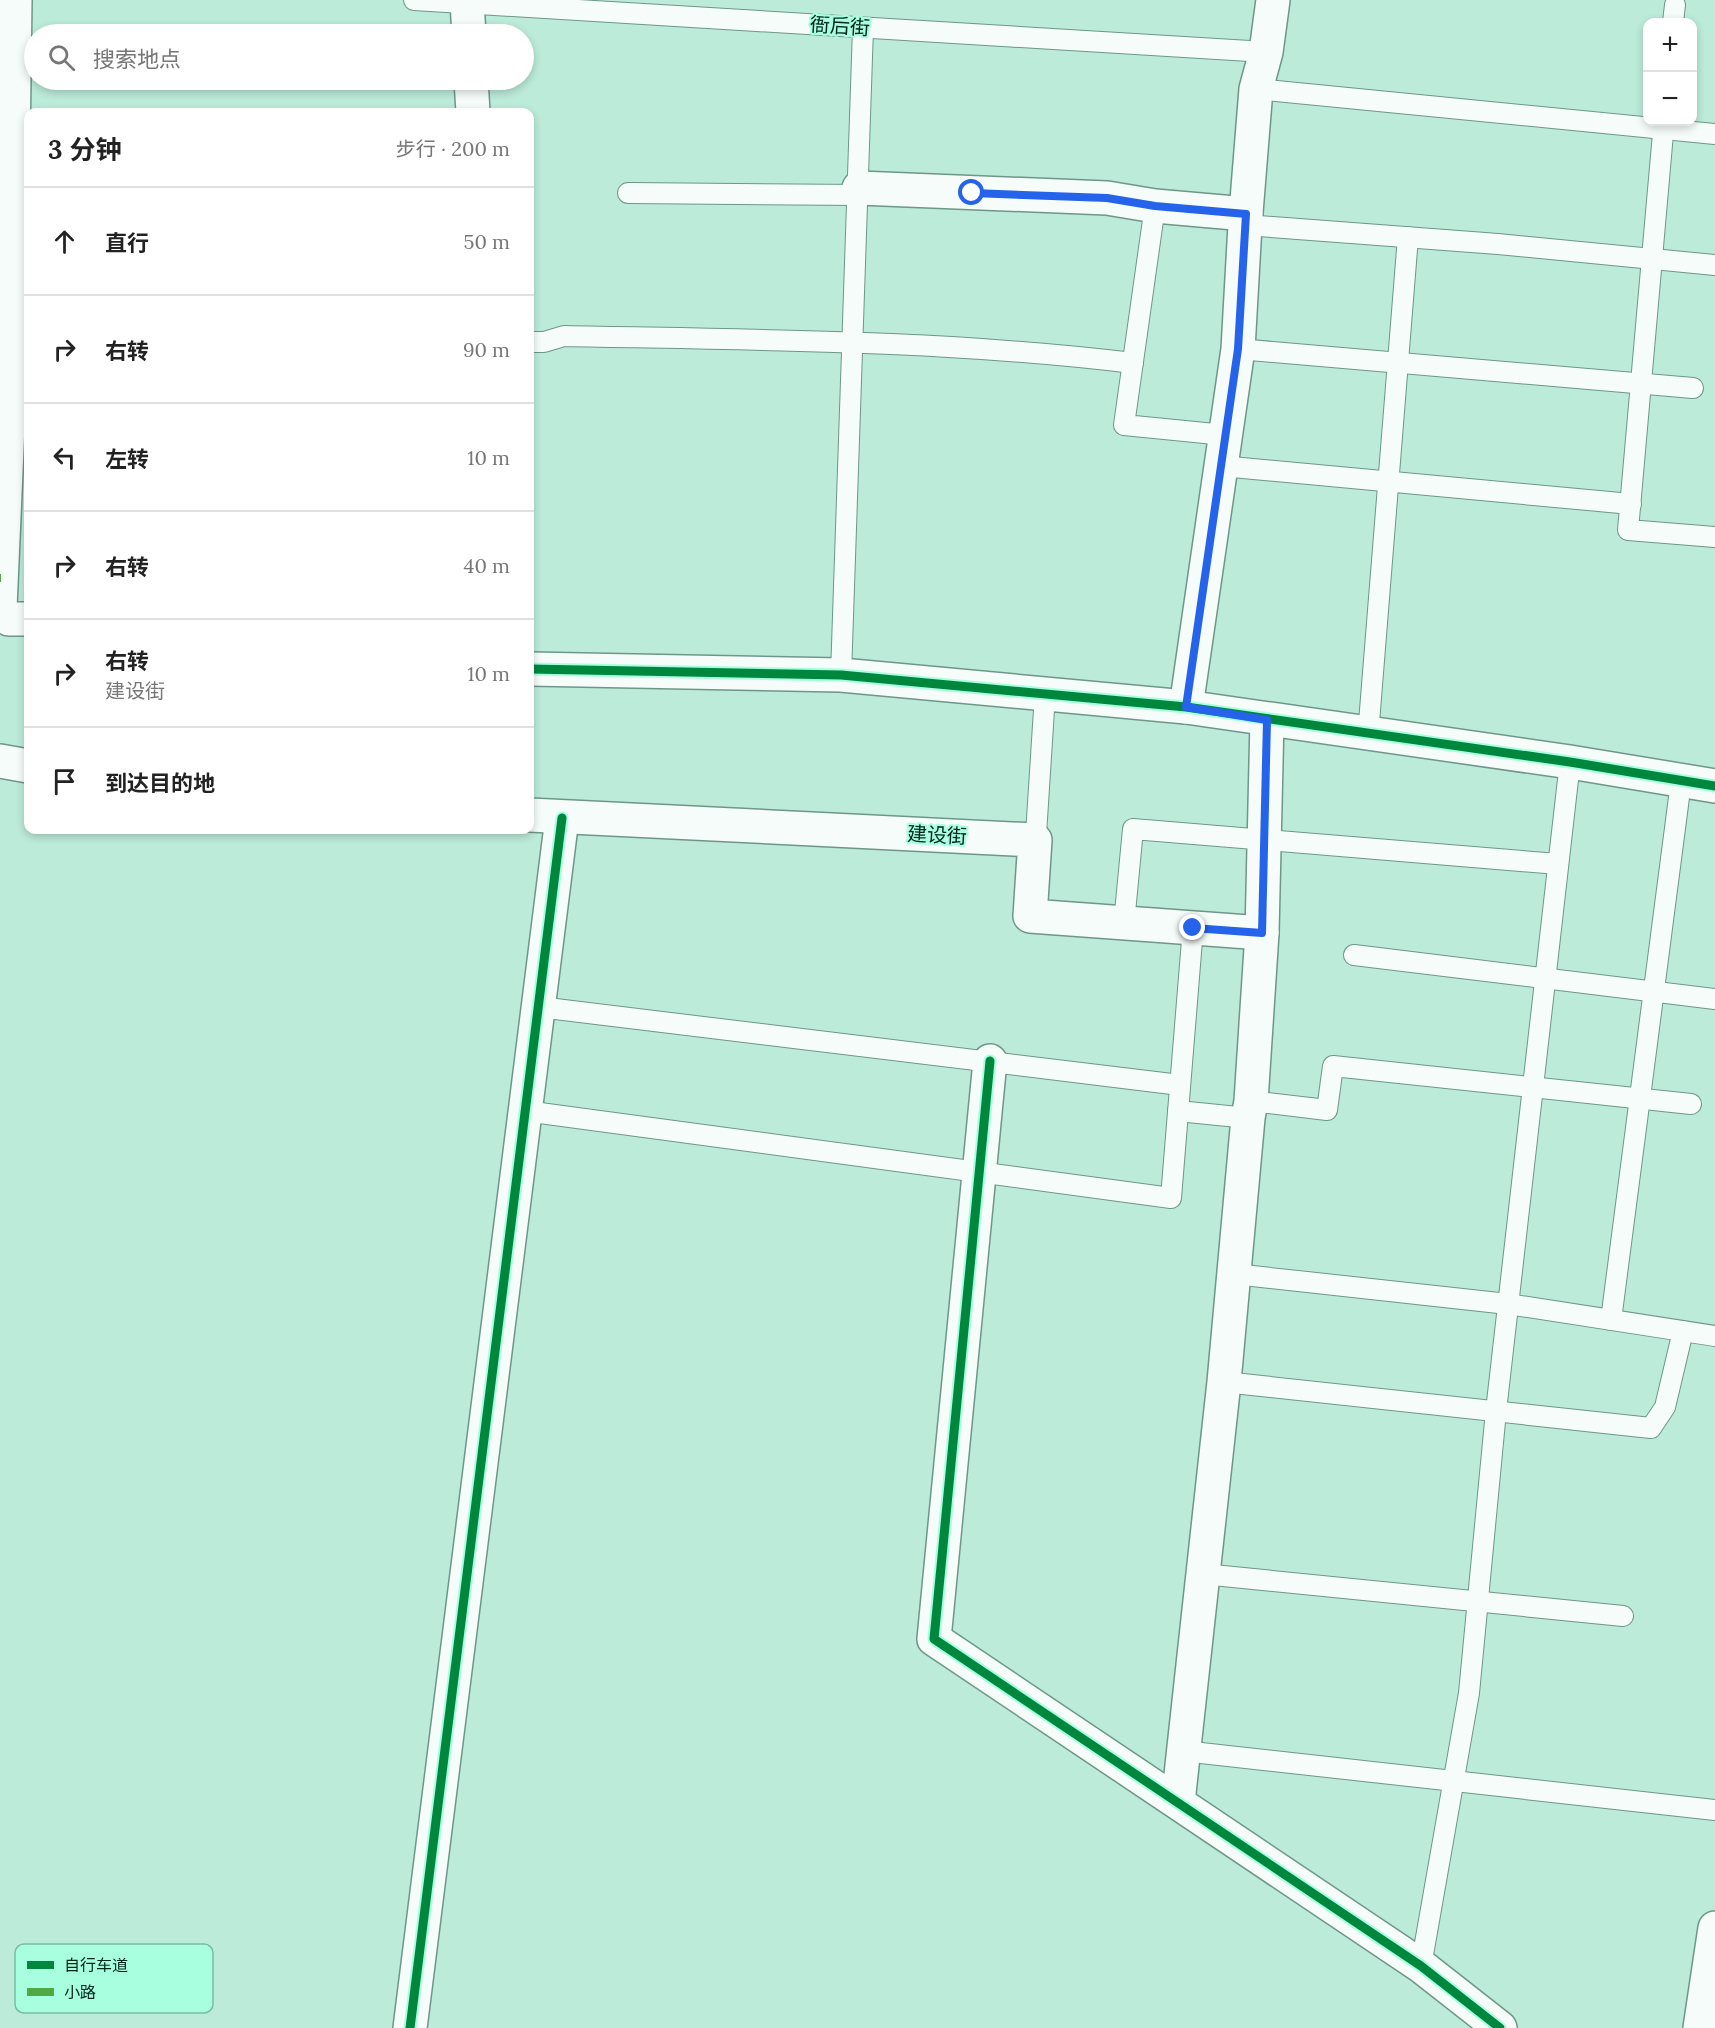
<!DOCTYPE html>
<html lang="zh">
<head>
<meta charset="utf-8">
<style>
	:root { --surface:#fff; --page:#f6f6f6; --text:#222; --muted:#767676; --line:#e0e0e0 }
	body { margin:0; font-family:Lora,"Noto Sans SC",serif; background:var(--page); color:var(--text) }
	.controls { position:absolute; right:18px; top:18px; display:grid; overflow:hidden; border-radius:12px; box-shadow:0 3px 9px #0003 }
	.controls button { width:54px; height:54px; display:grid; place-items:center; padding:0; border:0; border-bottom:2px solid var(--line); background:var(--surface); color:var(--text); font:30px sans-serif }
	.stop { position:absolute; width:18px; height:18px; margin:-14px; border:4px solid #2563eb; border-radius:50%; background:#fff }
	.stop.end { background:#2563eb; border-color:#fff; box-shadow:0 2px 6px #0008 }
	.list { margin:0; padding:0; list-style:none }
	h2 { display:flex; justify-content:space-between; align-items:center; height:78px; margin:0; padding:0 24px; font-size:26px }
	h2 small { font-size:20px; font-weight:400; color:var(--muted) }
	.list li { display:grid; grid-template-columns:39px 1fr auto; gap:18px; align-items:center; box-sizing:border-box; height:108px; padding:0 24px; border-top:2px solid var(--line) }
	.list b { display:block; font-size:22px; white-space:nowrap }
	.list p { margin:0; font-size:20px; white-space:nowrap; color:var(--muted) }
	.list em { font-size:20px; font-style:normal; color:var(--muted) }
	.icon { flex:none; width:33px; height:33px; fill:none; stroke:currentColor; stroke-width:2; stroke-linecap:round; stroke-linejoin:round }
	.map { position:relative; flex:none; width:1715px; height:2028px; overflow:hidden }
	.search { position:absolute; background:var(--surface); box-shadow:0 3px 9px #0003; left:24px; top:24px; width:510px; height:66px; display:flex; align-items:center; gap:15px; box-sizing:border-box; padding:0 21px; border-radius:33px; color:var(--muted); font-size:22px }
	.panel { position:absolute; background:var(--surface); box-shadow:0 3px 9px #0003; left:24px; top:108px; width:510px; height:726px; border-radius:12px }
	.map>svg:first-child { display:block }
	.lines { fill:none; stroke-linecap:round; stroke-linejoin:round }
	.lane-casing { stroke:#6e968a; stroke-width:22 }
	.street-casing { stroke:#6e968a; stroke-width:36 }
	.secondary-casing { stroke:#6e968a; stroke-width:36 }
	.lane { stroke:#f5fcf9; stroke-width:20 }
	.street { stroke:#f5fcf9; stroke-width:33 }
	.secondary { stroke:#f5fcf9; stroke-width:33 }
	.quiet { stroke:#4faa43; stroke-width:8; stroke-dasharray:15 8; stroke-linecap:butt }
	.cycleway-casing { stroke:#a8ffe0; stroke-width:13 }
	.cycleway { stroke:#00873e; stroke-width:9 }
	.route { stroke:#2563eb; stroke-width:8 }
	.labels { text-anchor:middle; stroke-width:4.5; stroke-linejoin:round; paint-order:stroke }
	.street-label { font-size:20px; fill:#00261c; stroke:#a8ffe0 }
	.key { fill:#a8ffe0; stroke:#76bea5; stroke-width:1.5 }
	.key-label { font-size:16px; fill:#00261c }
</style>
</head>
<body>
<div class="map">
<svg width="1715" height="2028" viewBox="0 0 1715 2028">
	<rect width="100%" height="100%" fill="#bcebda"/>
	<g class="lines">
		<defs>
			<g id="lane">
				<path d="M414,0L1266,52"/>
				<path d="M1673,22L1675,5"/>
				<path d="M1256,89L1715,134"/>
				<path d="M1664,122L1628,530L1715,537"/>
				<path d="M628,193L859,195"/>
				<path d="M1155,206L1124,425L1225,435"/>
				<path d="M1245,225L1498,244L1715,265"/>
				<path d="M530,342H544L564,336C754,340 944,340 1133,363"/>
				<path d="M1238,349L1693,388"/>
				<path d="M1221,466L1631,504"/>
				<path d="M841,675L863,28"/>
				<path d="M1368,735L1408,237"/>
				<path d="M1035,850L1045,694"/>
				<path d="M1124,923L1133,829L1558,864"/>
				<path d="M1354,955L1715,999"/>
				<path d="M539,1007L1180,1085"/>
				<path d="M1251,1101L1327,1110L1333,1066L1691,1104"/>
				<path d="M525,1111L1171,1198L1193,928"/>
				<path d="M1178,1111L1248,1118"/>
				<path d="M1234,1274L1508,1304L1715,1336"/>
				<path d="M1611,1320L1681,782"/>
				<path d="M1224,1382L1651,1428L1665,1407L1683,1331"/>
				<path d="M1203,1574L1623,1616"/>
				<path d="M1183,1751L1715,1810"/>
				<path d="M1421,1966L1469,1693L1496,1411L1570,762"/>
			</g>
			<g id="street">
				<path d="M15,0L10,380L0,608L9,619H28"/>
				<path d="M467,3L469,34"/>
				<path d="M471,80L473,112"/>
				<path d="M859,188L1107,198L1155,206L1246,214"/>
				<path d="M530,669L841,675L1186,707L1570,762L1715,786"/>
				<path d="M1186,707L1238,349L1245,225L1256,89L1266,52L1273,0"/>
				<path d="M0,761L28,766"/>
				<path d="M530,815L1035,840L1030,916L1262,933"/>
				<path d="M990,1061L934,1639L1421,1966L1500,2028"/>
				<path d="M1178,1802L1224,1382L1248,1118L1251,1101L1262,933L1267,720"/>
				<path d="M410,2028L562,818"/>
			</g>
			<path id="secondary" d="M1700,2028L1715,1928"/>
		</defs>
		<use href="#lane" class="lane-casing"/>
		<use href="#street" class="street-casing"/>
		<use href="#secondary" class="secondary-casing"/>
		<use href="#lane" class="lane"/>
		<use href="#street" class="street"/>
		<use href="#secondary" class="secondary"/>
		<path class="quiet" d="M0,578H1"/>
		<defs>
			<g id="cycleway">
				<path d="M530,669L841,675L1186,707L1570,762L1715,786"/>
				<path d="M990,1061L934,1639L1421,1966L1500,2028"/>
				<path d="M410,2028L562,818"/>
			</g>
		</defs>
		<use href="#cycleway" class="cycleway-casing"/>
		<use href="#cycleway" class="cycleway"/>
	</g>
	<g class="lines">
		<path class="route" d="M972,193L1107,198L1155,206L1246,214L1238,349L1186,707L1267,720L1262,933L1193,928"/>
	</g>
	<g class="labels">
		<g class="street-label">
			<text transform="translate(840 26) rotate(4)" y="7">衙后街</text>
			<text transform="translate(937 835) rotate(3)" y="7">建设街</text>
		</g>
	</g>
	<rect x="15" y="1944" width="198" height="69" rx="9" class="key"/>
	<rect x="27" y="1961" width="27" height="8" fill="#00873e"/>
	<rect x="27" y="1988" width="27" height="8" fill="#4faa43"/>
	<g class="key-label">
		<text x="64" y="1971">自行车道</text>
		<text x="64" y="1998">小路</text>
	</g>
</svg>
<div class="controls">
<button>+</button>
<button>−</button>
</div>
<div class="stop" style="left:972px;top:193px"></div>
<div class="stop end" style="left:1193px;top:928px"></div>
<div class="search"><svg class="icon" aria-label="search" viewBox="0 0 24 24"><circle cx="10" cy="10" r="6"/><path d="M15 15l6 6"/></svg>搜索地点</div>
<section class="panel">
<h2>3 分钟<small>步行 · 200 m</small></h2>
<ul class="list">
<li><svg class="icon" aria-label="ahead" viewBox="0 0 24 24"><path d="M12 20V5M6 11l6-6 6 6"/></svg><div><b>直行</b></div><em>50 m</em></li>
<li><svg class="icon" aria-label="right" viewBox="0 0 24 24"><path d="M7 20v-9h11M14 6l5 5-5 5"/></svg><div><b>右转</b></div><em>90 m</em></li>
<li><svg class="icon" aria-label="left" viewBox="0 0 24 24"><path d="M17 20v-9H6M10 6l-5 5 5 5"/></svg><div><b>左转</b></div><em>10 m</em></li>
<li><svg class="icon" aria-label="right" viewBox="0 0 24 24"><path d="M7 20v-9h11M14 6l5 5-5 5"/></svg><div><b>右转</b></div><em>40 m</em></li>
<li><svg class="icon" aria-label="right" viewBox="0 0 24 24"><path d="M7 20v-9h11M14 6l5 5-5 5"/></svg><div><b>右转</b><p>建设街</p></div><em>10 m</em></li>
<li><svg class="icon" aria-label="arrive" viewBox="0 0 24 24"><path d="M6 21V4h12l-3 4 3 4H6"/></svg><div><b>到达目的地</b></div></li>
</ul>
</section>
</div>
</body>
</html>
